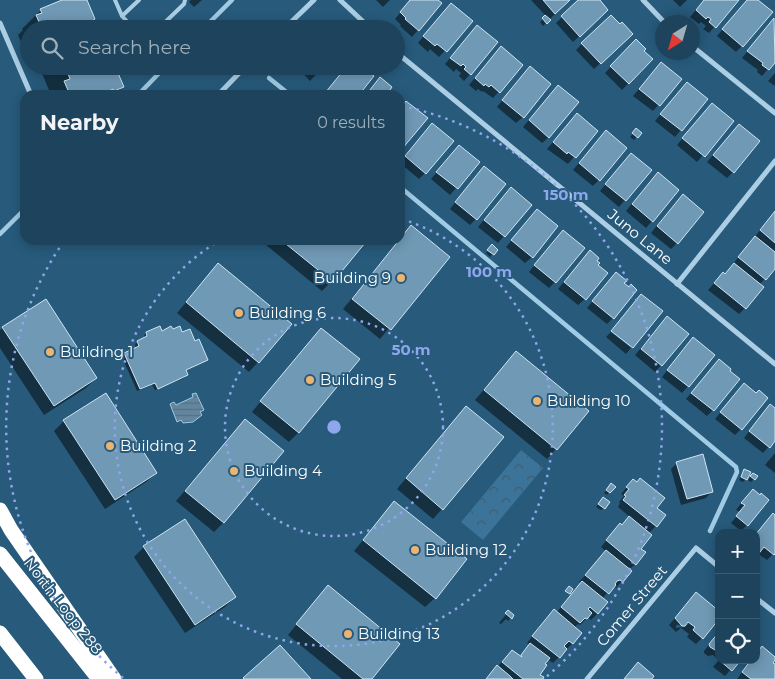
<!DOCTYPE html>
<html lang="en">
<head>
<meta charset="utf-8">
<style>
	:root { --surface:#1d445c; --page:#254b62; --text:#f1f3f6; --muted:#a0b0bb; --line:#3b5c72 }
	body { margin:0; font-family:Montserrat,sans-serif; background:var(--page); color:var(--text) }
	.controls { position:absolute; right:15px; bottom:15px; display:grid; overflow:hidden; border-radius:10px; box-shadow:0 2px 12px #0003 }
	.controls button { width:45px; height:45px; display:grid; place-items:center; padding:0; border:0; border-bottom:1px solid var(--line); background:var(--surface); color:var(--text); font:25px sans-serif }
	.compass { position:absolute; left:655px; top:15px; width:45px; height:45px; border-radius:50%; background:var(--surface); box-shadow:0 2px 12px #0003; rotate:217deg }
	.list { margin:0; padding:0; list-style:none }
	h2 { display:flex; justify-content:space-between; align-items:center; height:65px; margin:0; padding:0 20px; font-size:21px }
	h2 small { font-size:16px; font-weight:400; color:var(--muted) }
	.icon { flex:none; width:28px; height:28px; fill:none; stroke:currentColor; stroke-width:2; stroke-linecap:round; stroke-linejoin:round }
	.map { position:relative; flex:none; width:775px; height:679px; overflow:hidden }
	.search { position:absolute; background:var(--surface); box-shadow:0 2px 12px #0003; left:20px; top:20px; width:385px; height:55px; display:flex; align-items:center; gap:12px; box-sizing:border-box; padding:0 18px; border-radius:28px; color:var(--muted); font-size:19px }
	.panel { position:absolute; background:var(--surface); box-shadow:0 2px 12px #0003; left:20px; top:90px; width:385px; height:155px; border-radius:15px }
	.map>svg:first-child { display:block }
	.park { fill:url(#park-crowns) }
	.water { fill:url(#water-rules); stroke:#a0cbe4 }
	.shadow { fill:#0007; fill-rule:evenodd }
	.lines { fill:none; stroke-linecap:round; stroke-linejoin:round }
	.stream { stroke:#a0cbe4; stroke-width:4.5 }
	.building { fill:#7099b5; stroke:#cee5f3 }
	.lane { stroke:#abcee4; stroke-width:4 }
	.street { stroke:#abcee4; stroke-width:5 }
	.highway { stroke:#fff; stroke-width:15 }
	.ring { fill:none; stroke:#8ea6ec; stroke-width:2.5; stroke-dasharray:2.5 5 }
	.poi-dot { fill:#ecb471; stroke:#275a7b; stroke-width:2 }
	.labels { text-anchor:middle; stroke-width:4; stroke-linejoin:round; paint-order:stroke }
	.street-label { font-size:15px; fill:#fff; stroke:#275a7b }
	.poi-label { font-size:15px; fill:#fff; stroke:#275a7b; text-anchor:start }
	.centre { fill:#8ea6ec; stroke:#275a7b; stroke-width:2.5 }
	.ring-label { font-size:15px; text-anchor:middle; font-weight:bold; fill:#8ea6ec; stroke:#275a7b; stroke-width:4; stroke-linejoin:round; paint-order:stroke }
</style>
</head>
<body>
<div class="map">
<svg width="775" height="679" viewBox="0 0 775 679">
	<defs>
		<pattern id="park-crowns" width="20" height="18" patternUnits="userSpaceOnUse" patternTransform="scale(1.25)"><rect width="20" height="18" fill="#3b7498"/><path d="M2 6a3 3 0 1 1 6 0M12 15a3 3 0 1 1 6 0" fill="none" stroke="#455c6a"/></pattern>
		<pattern id="water-rules" width="6" height="5" patternUnits="userSpaceOnUse" patternTransform="scale(1.25)"><rect width="6" height="5" fill="#62869e"/><path d="M0 2.5h6" fill="none" stroke="#596f7d"/></pattern>
	</defs>
	<rect width="100%" height="100%" fill="#275a7b"/>
	<path class="park" d="M521,450L543,468L483,540L461,522Z"/>
	<path class="water" d="M196,393L204,410L200,412L202,415L193,422L183,423L181,420L177,422L170,404L174,402L176,405L193,397L192,394Z"/>
	<g class="shadow">
		<path d="M65,0H86L94,29H29V54L27,55L18,35L23,30L22,29L41,10Z"/>
		<path d="M191,0H202L194,7L189,2Z"/>
		<path d="M376,0H390L383,7Z"/>
		<path d="M411,0H436L440,4L412,37L400,26L401,25L395,19Z"/>
		<path d="M531,0H569L543,26L540,22L546,16Z"/>
		<path d="M580,0H598L600,17L573,42L556,23Z"/>
		<path d="M673,0H687L680,7Z"/>
		<path d="M704,0H738L709,33L703,29L706,26L701,22L699,24L690,17Z"/>
		<path d="M748,0H756L742,46L736,52L717,36Z"/>
		<path d="M445,11L471,22L439,57L430,49L428,52L418,43Z"/>
		<path d="M774,19L775,61L762,76L757,72L758,70L742,58Z"/>
		<path d="M471,33L470,74L464,81L459,76L461,73L456,69L454,72L445,64Z"/>
		<path d="M625,40L594,69L576,50L582,44Z"/>
		<path d="M636,41L643,51L651,59L622,90L605,73Z"/>
		<path d="M495,54L522,65L493,98L483,91L482,92L478,89L476,91L469,85Z"/>
		<path d="M39,66H114L123,87L114,95H51Z"/>
		<path d="M296,66H324L310,81Z"/>
		<path d="M655,70L680,79L653,111L633,96Z"/>
		<path d="M775,73V86L768,81Z"/>
		<path d="M524,74L523,117L516,123L497,107Z"/>
		<path d="M681,90L706,99L675,137L655,121Z"/>
		<path d="M552,93L549,137L542,143L523,127Z"/>
		<path d="M706,111L733,121L697,162L677,145Z"/>
		<path d="M571,121L596,131L568,164L547,149Z"/>
		<path d="M739,125L733,172L727,178L707,162Z"/>
		<path d="M636,130L640,133L634,140L630,137Z"/>
		<path d="M426,131L425,173L419,179L400,163Z"/>
		<path d="M600,138L599,180L593,186L573,170Z"/>
		<path d="M453,153L478,162L450,195L431,179Z"/>
		<path d="M631,154L650,170L619,207L600,191Z"/>
		<path d="M478,174L476,219L470,225L450,209Z"/>
		<path d="M651,180L652,221L646,228L626,211Z"/>
		<path d="M505,195L530,205L498,243L478,227Z"/>
		<path d="M676,202L677,243L671,249L651,233Z"/>
		<path d="M537,211L532,257L525,263L506,247Z"/>
		<path d="M775,212V267L759,285L745,308L739,314L708,290L717,280L725,275L734,265L733,264Z"/>
		<path d="M411,227L448,257L380,339L343,309Z"/>
		<path d="M557,238L555,282L549,288L529,272Z"/>
		<path d="M260,240H359L332,281L322,291Z"/>
		<path d="M492,246L496,250L490,257L486,253Z"/>
		<path d="M584,258L585,299L578,305L558,289Z"/>
		<path d="M209,275L258,362L249,372L177,313Z"/>
		<path d="M610,280L623,284L613,318L607,324L587,308Z"/>
		<path d="M661,324V365L655,372L635,355Z"/>
		<path d="M3,328L96,378L86,388L44,415L0,348V330Z"/>
		<path d="M321,329L299,432L289,442L252,412Z"/>
		<path d="M161,332L182,334L194,342L207,359L185,371L186,375L184,378L155,390L152,385L137,391L122,357L136,349L135,344L145,338L144,336L146,333Z"/>
		<path d="M611,332L631,348L626,354L606,337Z"/>
		<path d="M687,345L688,386L682,393L662,377Z"/>
		<path d="M516,353L556,449L547,459L475,400Z"/>
		<path d="M719,360L713,410L707,416L686,399Z"/>
		<path d="M738,391L741,429L735,435L715,419Z"/>
		<path d="M466,407L442,509L433,519L397,489Z"/>
		<path d="M775,410V440L763,453L744,438L764,412Z"/>
		<path d="M245,420L224,522L214,532L176,501Z"/>
		<path d="M64,421L156,473L146,482L105,509L54,431Z"/>
		<path d="M775,453V473L765,465Z"/>
		<path d="M677,463L712,491L706,498L681,505L671,469Z"/>
		<path d="M745,470L746,479L743,482L739,480Z"/>
		<path d="M753,474L756,477L751,482L748,480Z"/>
		<path d="M612,484L614,487L607,495L604,493Z"/>
		<path d="M627,487L656,508V526L648,534L640,549L635,564L629,570L631,571L616,588L613,586L602,599L598,613L591,620L588,617L580,625L578,624L574,628L581,633L572,644L553,663L547,659L538,675L541,679H486L512,651L520,657L530,645L527,643L547,617L556,613L581,583L579,582L607,552L601,547L614,531L621,526L630,517L618,507L620,503L619,502L624,496L621,494Z"/>
		<path d="M746,497L747,525L741,531L731,523L740,512L736,510Z"/>
		<path d="M601,501L604,508L601,510L596,507Z"/>
		<path d="M394,503L435,598L425,607L354,551Z"/>
		<path d="M775,516V552L767,560L757,553L756,554V534Z"/>
		<path d="M144,547L235,597L225,607L185,633L134,557Z"/>
		<path d="M696,594L702,638L696,644L687,637L689,634L681,628L676,632L669,625ZM688,624L685,627L676,628V625Z"/>
		<path d="M319,597L370,679H342L288,635Z"/>
		<path d="M508,612L513,615L508,621L506,619L501,624L499,623Z"/>
		<path d="M719,633V660H739L725,676L713,667L719,660L713,655L708,656L704,653V651Z"/>
		<path d="M775,658L771,664L775,665V679H737L751,660Z"/>
	</g>
	<g class="lines">
		<g class="stream">
			<path d="M203,29L232,0"/>
			<path d="M269,78L290,95"/>
			<path d="M138,95L166,66"/>
			<path d="M400,187L736,467L737,472L710,531"/>
			<path d="M0,234L25,209"/>
		</g>
	</g>
	<g class="building">
		<path d="M62,0H87L95,19L92,21L96,29H42L36,15L42,13L40,9Z"/>
		<path d="M410,0H438L442,3L419,31L405,19L406,18L400,12Z"/>
		<path d="M543,0H570L555,14Z"/>
		<path d="M578,0H600L608,10L580,37L561,16Z"/>
		<path d="M704,0H739L716,28L709,22L711,19L708,17L706,19L696,10Z"/>
		<path d="M747,0H758L773,12L743,47L722,29Z"/>
		<path d="M451,3L473,21L447,52L437,44L435,46L423,36Z"/>
		<path d="M545,15L551,20L547,24L542,18Z"/>
		<path d="M611,15L620,24L622,22L633,34L601,64L581,43Z"/>
		<path d="M774,18L775,63L769,70L762,65L763,63L747,51Z"/>
		<path d="M477,25L498,42L471,75L464,69L466,67L463,64L461,66L450,58Z"/>
		<path d="M636,39L646,49L644,51L653,59L629,84L610,66Z"/>
		<path d="M501,46L523,65L500,93L491,85L489,87L485,84L484,86L475,78Z"/>
		<path d="M661,62L682,79L660,106L639,89Z"/>
		<path d="M65,66H115L124,87L114,91L113,89L109,91L110,93L105,95H70L64,81L70,79Z"/>
		<path d="M308,66H326L317,75Z"/>
		<path d="M347,66H362L374,76L359,95H328L325,93Z"/>
		<path d="M530,66L551,84L524,118L502,100Z"/>
		<path d="M380,77L392,87L390,90L396,95H366Z"/>
		<path d="M687,82L708,99L682,131L660,114Z"/>
		<path d="M558,85L579,102L549,138L529,120Z"/>
		<path d="M406,101L428,118L402,149L400,148V108Z"/>
		<path d="M712,103L734,121L705,157L682,138Z"/>
		<path d="M577,113L598,131L576,158L568,152L567,154L553,142Z"/>
		<path d="M432,123L454,141L426,174L405,156Z"/>
		<path d="M739,124L760,141L734,173L713,155Z"/>
		<path d="M636,128L642,133L638,138L632,133Z"/>
		<path d="M606,130L627,148L600,181L579,163Z"/>
		<path d="M459,145L480,162L458,189L436,172Z"/>
		<path d="M631,153L652,170L626,201L605,184Z"/>
		<path d="M484,166L506,184L477,220L455,202Z"/>
		<path d="M658,172L679,190L653,222L632,204Z"/>
		<path d="M511,187L532,205L505,237L484,220Z"/>
		<path d="M683,194L704,212L678,244L657,226Z"/>
		<path d="M537,209L558,226L533,258L511,240Z"/>
		<path d="M775,211V243L760,230Z"/>
		<path d="M411,225L450,257L391,330L352,299Z"/>
		<path d="M563,230L585,248L556,283L534,265Z"/>
		<path d="M755,236L775,252V269L766,280L738,257Z"/>
		<path d="M281,240H361L365,243L333,282Z"/>
		<path d="M492,244L498,250L494,255L487,250Z"/>
		<path d="M590,250L599,258L597,261L600,263L598,265L608,273L586,300L564,282Z"/>
		<path d="M218,263L292,324L259,363L186,302Z"/>
		<path d="M734,263L764,287L746,309L714,283L723,272L725,274Z"/>
		<path d="M616,272L627,281L624,283L629,287L631,284L637,290L614,319L592,301Z"/>
		<path d="M641,294L663,311L633,348L611,331Z"/>
		<path d="M46,299L97,378L54,406L2,327Z"/>
		<path d="M667,316L689,334L662,366L641,349Z"/>
		<path d="M160,326L162,331L171,326L173,329L180,326L182,332L190,329L195,341L199,339L208,360L186,370L188,375L158,389L155,383L140,389L124,353L139,346L137,341L147,336L146,332Z"/>
		<path d="M321,328L360,359L299,433L260,401Z"/>
		<path d="M693,337L715,355L689,387L667,370Z"/>
		<path d="M516,351L589,411L557,450L484,390Z"/>
		<path d="M719,359L731,369L730,371L740,379L714,411L691,393Z"/>
		<path d="M744,383L756,393L759,390L768,398L742,430L720,412Z"/>
		<path d="M106,393L157,473L115,500L63,420Z"/>
		<path d="M770,404L775,408V441L770,448L749,431Z"/>
		<path d="M466,406L504,437L443,510L406,478Z"/>
		<path d="M245,419L284,451L224,523L185,491Z"/>
		<path d="M703,454L713,492L687,499L676,462Z"/>
		<path d="M744,469L751,472L747,480L741,477Z"/>
		<path d="M753,473L758,476L755,480L750,476Z"/>
		<path d="M640,478L665,498L657,508L666,515L657,527L623,500L626,496L624,495L629,489L626,487L633,479L637,482Z"/>
		<path d="M611,483L616,487L610,493L606,490Z"/>
		<path d="M753,489L760,495L761,493L769,500L748,526L736,516L745,505L741,503Z"/>
		<path d="M603,497L610,502L605,509L598,504Z"/>
		<path d="M394,501L467,559L436,599L363,540Z"/>
		<path d="M773,513L775,515V554L774,555L764,547L757,556L756,534Z"/>
		<path d="M629,516L652,535L641,549L646,552L636,565L606,540L620,523L622,525Z"/>
		<path d="M185,519L236,597L195,625L143,546Z"/>
		<path d="M606,550L632,571L623,582L620,580L617,581L615,584L616,585L609,594L585,575Z"/>
		<path d="M582,581L608,602L598,614L590,607L588,609L592,613L587,619L585,618L580,623L561,607Z"/>
		<path d="M328,585L400,644L372,679H363L296,624Z"/>
		<path d="M569,586L573,589L570,594L565,591Z"/>
		<path d="M696,592L719,611V619L703,639L693,630L695,627L688,622L685,626H682L675,618Z"/>
		<path d="M554,609L582,633L573,644L569,641L564,646L567,649L560,658L532,636Z"/>
		<path d="M508,610L514,615L512,619L505,613Z"/>
		<path d="M719,632V650H715L710,647L709,644Z"/>
		<path d="M530,643L550,658L545,664L547,665L540,675L544,677L543,679H523L502,662L512,650L522,657L521,655Z"/>
		<path d="M280,645L311,679H244L243,678Z"/>
		<path d="M762,646L775,657V660L773,663L775,664V679H751L742,672L751,660H756V654Z"/>
		<path d="M719,660H741L732,671Z"/>
		<path d="M638,662L654,676L652,679H624Z"/>
		<path d="M497,665L510,676L513,679H486Z"/>
	</g>
	<g class="lines">
		<g class="lane">
			<path d="M115,0L122,16L134,29"/>
			<path d="M122,16L139,0"/>
			<path d="M158,29L184,4L185,0"/>
		</g>
		<g class="street">
			<path d="M340,0L371,29"/>
			<path d="M643,0L664,22"/>
			<path d="M0,23L31,95"/>
			<path d="M284,29L314,0"/>
			<path d="M692,46L775,113"/>
			<path d="M396,52L775,364"/>
			<path d="M218,95L246,66"/>
			<path d="M677,284L775,161"/>
			<path d="M756,598L775,613"/>
			<path d="M587,679L696,548L719,567"/>
		</g>
		<g class="highway">
			<path d="M0,510L11,530L114,679"/>
			<path d="M0,554L99,679"/>
			<path d="M0,633L36,679"/>
		</g>
	</g>
	<g class="ring">
		<circle cx="334" cy="427" r="109"/>
		<path d="M402 219A219 219 0 1 1 220 240"/>
		<path d="M123 678A328 328 0 0 1 64 241M402 106A328 328 0 0 1 545 678"/>
	</g>
	<g class="poi-dot">
		<circle cx="401" cy="278" r="5"/>
		<circle cx="239" cy="313" r="5"/>
		<circle cx="50" cy="352" r="5"/>
		<circle cx="310" cy="380" r="5"/>
		<circle cx="537" cy="401" r="5"/>
		<circle cx="110" cy="446" r="5"/>
		<circle cx="234" cy="471" r="5"/>
		<circle cx="415" cy="550" r="5"/>
		<circle cx="348" cy="634" r="5"/>
	</g>
	<g class="labels">
		<g class="street-label">
			<text transform="translate(640 237) rotate(39)" y="5">Juno Lane</text>
			<text transform="translate(63 606) rotate(52)" y="5">North Loop 288</text>
			<text transform="translate(632 606) rotate(-50)" y="5">Comer Street</text>
		</g>
		<g class="poi-label">
			<text x="391" y="283" text-anchor="end">Building 9</text>
			<text x="249" y="318">Building 6</text>
			<text x="60" y="357">Building 1</text>
			<text x="320" y="385">Building 5</text>
			<text x="547" y="406">Building 10</text>
			<text x="120" y="451">Building 2</text>
			<text x="244" y="476">Building 4</text>
			<text x="425" y="555">Building 12</text>
			<text x="358" y="639">Building 13</text>
		</g>
	</g>
	<circle cx="334" cy="427" r="8" class="centre"/>
	<g class="ring-label">
		<text x="566" y="200">150 m</text>
		<text x="489" y="277">100 m</text>
		<text x="411" y="355">50 m</text>
	</g>
</svg>
<div class="controls">
<button>+</button>
<button>−</button>
<button><svg class="icon" aria-label="locate" viewBox="0 0 24 24"><circle cx="12" cy="12" r="6"/><path d="M12 2v4M12 18v4M2 12h4M18 12h4"/></svg></button>
</div>
<svg class="compass" viewBox="-18 -18 36 36"><path d="M0-13l5 13h-10z" fill="#e53935"/><path d="M0 13l5-13h-10z" fill="#a0b0bb"/></svg>
<div class="search"><svg class="icon" aria-label="search" viewBox="0 0 24 24"><circle cx="10" cy="10" r="6"/><path d="M15 15l6 6"/></svg>Search here</div>
<section class="panel">
<h2>Nearby<small>0 results</small></h2>
<ul class="list">
</ul>
</section>
</div>
</body>
</html>
